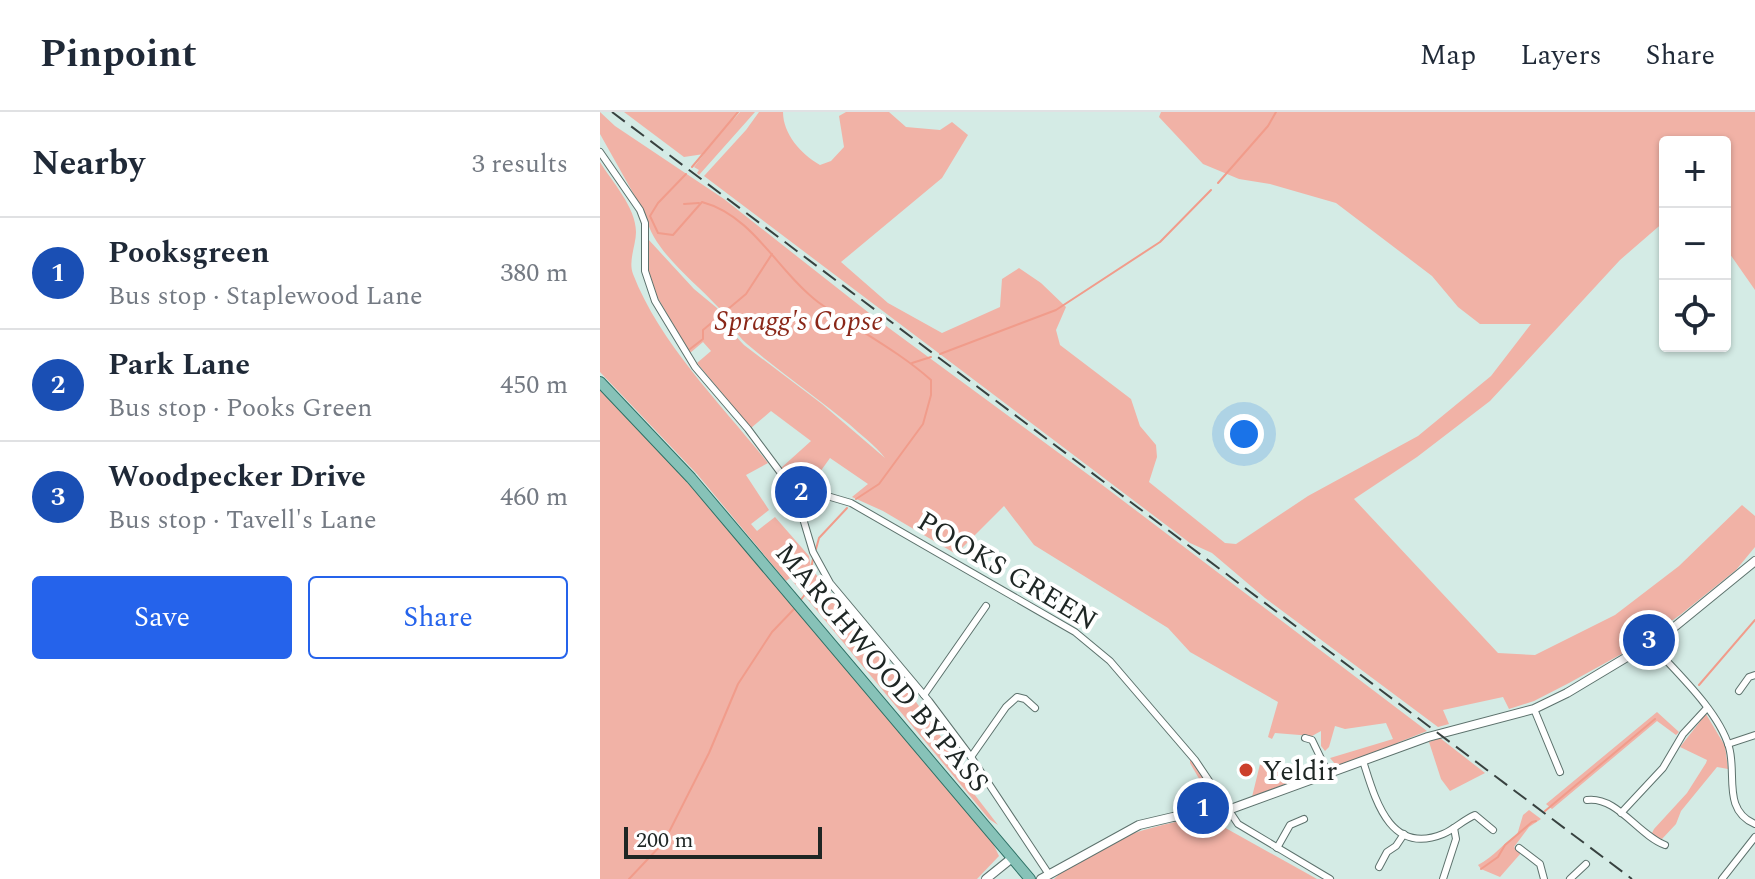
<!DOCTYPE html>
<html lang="en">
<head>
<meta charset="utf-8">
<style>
	:root { --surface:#fff; --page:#f2f2f3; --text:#1f2937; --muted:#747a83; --line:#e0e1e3; --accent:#2563eb }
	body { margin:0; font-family:Spectral,serif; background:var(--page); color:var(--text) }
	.controls { position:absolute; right:24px; top:24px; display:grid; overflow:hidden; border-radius:8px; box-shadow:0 2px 6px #0004 }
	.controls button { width:72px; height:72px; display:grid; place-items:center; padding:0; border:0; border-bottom:2px solid var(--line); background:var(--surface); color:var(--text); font:40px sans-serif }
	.scale { position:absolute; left:24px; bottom:20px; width:198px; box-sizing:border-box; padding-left:8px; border:4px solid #1e2624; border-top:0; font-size:22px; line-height:28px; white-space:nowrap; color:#1e2624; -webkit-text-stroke:6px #fff; paint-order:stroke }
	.you { position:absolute; left:644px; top:322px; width:28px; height:28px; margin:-20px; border:6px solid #fff; border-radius:50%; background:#1a73e8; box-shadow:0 0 0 12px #1a73e833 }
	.badge { display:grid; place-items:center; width:52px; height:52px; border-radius:50%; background:var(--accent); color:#fff; font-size:26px; font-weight:700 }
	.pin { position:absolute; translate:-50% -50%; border:4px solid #fff; box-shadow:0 2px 8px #0006 }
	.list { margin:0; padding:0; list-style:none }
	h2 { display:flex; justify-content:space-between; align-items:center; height:104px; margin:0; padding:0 32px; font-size:34px }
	h2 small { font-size:26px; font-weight:400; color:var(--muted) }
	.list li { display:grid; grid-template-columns:52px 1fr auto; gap:24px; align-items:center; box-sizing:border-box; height:112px; padding:0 32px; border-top:2px solid var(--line) }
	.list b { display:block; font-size:30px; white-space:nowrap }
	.list p { margin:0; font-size:26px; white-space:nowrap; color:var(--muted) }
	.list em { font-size:26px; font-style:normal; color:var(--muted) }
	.actions { display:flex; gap:16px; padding:24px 32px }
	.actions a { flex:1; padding:18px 0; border:2px solid var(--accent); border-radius:8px; text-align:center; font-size:28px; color:var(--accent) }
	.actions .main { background:var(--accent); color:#fff }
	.icon { flex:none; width:44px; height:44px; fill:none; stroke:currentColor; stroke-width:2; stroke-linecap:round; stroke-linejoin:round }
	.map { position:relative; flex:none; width:1155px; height:767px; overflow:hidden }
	header { display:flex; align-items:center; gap:48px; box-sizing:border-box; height:112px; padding:0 40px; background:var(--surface); border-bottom:2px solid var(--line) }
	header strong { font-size:38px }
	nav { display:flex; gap:44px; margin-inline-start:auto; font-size:28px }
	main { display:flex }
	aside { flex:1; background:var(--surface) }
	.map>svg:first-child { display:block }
	.green { fill:#f1b2a6 }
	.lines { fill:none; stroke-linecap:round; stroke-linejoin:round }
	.stream { stroke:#f19c8b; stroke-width:2 }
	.minor-casing { stroke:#5d726d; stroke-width:8 }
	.tertiary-casing { stroke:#5d726d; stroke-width:10 }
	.primary-casing { stroke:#2e7166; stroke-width:12 }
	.minor { stroke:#fff; stroke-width:6 }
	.tertiary { stroke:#fff; stroke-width:8 }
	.primary { stroke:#87c2b8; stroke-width:10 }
	.rail { stroke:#384240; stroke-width:2; stroke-dasharray:16 8; stroke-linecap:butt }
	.poi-dot { fill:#cc402b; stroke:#fff; stroke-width:3 }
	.labels { text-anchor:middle; stroke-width:8; stroke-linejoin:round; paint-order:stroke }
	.park-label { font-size:28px; font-style:italic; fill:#8a2718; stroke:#fff }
	.street-label { font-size:28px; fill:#1e2624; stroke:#fff }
	.poi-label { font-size:28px; fill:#1e2624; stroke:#fff; text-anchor:start }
</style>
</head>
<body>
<header>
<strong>Pinpoint</strong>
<nav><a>Map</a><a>Layers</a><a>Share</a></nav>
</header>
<main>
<aside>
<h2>Nearby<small>3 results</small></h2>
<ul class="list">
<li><span class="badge" style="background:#1a4fb4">1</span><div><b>Pooksgreen</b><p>Bus stop · Staplewood Lane</p></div><em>380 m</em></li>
<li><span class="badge" style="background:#1a4fb4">2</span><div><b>Park Lane</b><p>Bus stop · Pooks Green</p></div><em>450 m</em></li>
<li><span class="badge" style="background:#1a4fb4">3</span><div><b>Woodpecker Drive</b><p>Bus stop · Tavell's Lane</p></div><em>460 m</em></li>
</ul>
<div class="actions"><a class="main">Save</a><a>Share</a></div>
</aside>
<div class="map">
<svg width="1155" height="767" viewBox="0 0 1155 767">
	<rect width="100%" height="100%" fill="#d4ebe5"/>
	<g class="green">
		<path d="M0,0L15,14L124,87L278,208L501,372L827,619L797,631V633L743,652H735L730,646L793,627L786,611L745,617L735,614L729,635L725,639L721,634V619L712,624L675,621L672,627L668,625L678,590L590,540L568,516L434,433L404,394L356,442L283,399L252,385L268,372L230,346L210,374L191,368L181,356L211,329L171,299L151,316L97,251L111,239L103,230L90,241L52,176L47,156L48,127L94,177L117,196L129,217L144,233L222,292L285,346C275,333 261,323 249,312C216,285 180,260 147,232C134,221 129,205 117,194C94,169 52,138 46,104L0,22Z"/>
		<path d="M24,0H138L133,8L140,0H155L99,63L97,61L99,58L94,55L104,42L84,45Z"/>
		<path d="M159,0H183C183,22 201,42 220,53L231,49L244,35L239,4L246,0H289L306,15L340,18L352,10L368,23L342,66L241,150L288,191L342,221L400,195L402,167L419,156L441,171L466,195L456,218L460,233L531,287L540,314L556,333L557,345L549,370L625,431L636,432L708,384L818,324L891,264L931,212H880L858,195L832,164L736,91L670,72L639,67L603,52L559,5L561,0H1155V178L1125,135V30H1065V109L1020,148L890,289L817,345L754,387L898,541L935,543L1015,503L1079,454L1142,393L1155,404V435L1136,458L1080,503L1036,534L969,571L934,589L909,597L903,585L843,598L849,612L838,615L665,486L612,441L590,431L104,64L146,18Z"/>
		<path d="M0,50C12,70 36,95 36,120C36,133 28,149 33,162C60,232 122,293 168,351L146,363L169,398L151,412L157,419L175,405L209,444L211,456L316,590L364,657L368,674L398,713L389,707L190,466L186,469L97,362L0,260Z"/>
		<path d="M0,275L115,401L391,727L399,744L377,767H0Z"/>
		<path d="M1057,600L1079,620L1076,623L1057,609L952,697L946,692Z"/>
		<path d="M1106,602L1125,634L1128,657L1117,655L1081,699L1076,712L1062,727L1051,723L1054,717L1087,681L1106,651L1107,648L1080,635Z"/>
		<path d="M840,626L885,661L850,679L841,667L829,630Z"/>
		<path d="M590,646L616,682L619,689L616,695L598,696L605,677L590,651Z"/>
		<path d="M661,648L684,656L719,655L718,659L652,685Z"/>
		<path d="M929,698L941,707L929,715L914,735L921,741L900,765L881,757L878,753C895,744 902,732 917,723L923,703Z"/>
		<path d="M604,704L717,767H454C491,728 553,714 604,704Z"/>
	</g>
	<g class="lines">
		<g class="stream">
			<path d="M92,55L138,0"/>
			<path d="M86,62L58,91L50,104L58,121L73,123L102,90C154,104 177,159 218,190C255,217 296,237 331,268V283L323,312L279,372L256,387"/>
			<path d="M618,71L668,14L676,0"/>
			<path d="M84,92L99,91"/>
			<path d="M90,237L103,227V218L146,182L172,142"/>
			<path d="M340,242L456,198L560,130L611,78"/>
			<path d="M312,251L331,245"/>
			<path d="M216,437L219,426L247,396"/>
			<path d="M200,489L206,481L213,447"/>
			<path d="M1099,573L1155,508"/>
			<path d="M945,699L1055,607"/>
			<path d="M881,757L898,745L905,733L932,710L936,709"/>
			<path d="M29,767L64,730L109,641L138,572L172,520L196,495"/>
		</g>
		<defs>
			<g id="minor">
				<path d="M0,40L40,98L45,111V159L55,189L95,255L148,317L186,368L200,376L251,391L475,520L510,549L595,648L638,712L730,767"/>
				<path d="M193,373L213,440L230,471L329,589L371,645L448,761"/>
				<path d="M1050,531C1076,560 1118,598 1129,635C1137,662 1122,698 1155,712"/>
				<path d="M1139,579L1149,565L1155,563"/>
				<path d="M324,583L386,494"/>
				<path d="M934,597L960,660"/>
				<path d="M705,626L712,628L728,661"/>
				<path d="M1128,632L1155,623"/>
				<path d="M371,645L406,595L417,585L425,587L435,596"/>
				<path d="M763,649C775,686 789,744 843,722C855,717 863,708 875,703L893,718"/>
				<path d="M987,688C1017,684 1038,723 1065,733"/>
				<path d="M1021,701L1063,656L1083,622L1107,596"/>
				<path d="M677,736L690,713L704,707"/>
				<path d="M919,736L940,752L944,767"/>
				<path d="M779,755L787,740L796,734L804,722"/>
				<path d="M843,767L856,727L854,716"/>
				<path d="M970,767L986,752"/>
				<path d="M1122,767L1155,725"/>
			</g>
			<g id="tertiary">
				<path d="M386,767L412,746"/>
				<path d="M441,767L539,713L573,705L628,698L828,625L934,597L967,581L1067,521L1155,449"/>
			</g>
			<path id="primary" d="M0,270L91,366L430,767"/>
		</defs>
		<use href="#minor" class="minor-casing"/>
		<use href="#tertiary" class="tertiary-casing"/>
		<use href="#primary" class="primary-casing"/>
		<use href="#minor" class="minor"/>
		<use href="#tertiary" class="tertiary"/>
		<use href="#primary" class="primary"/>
		<path class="rail" d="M12,0L1032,767"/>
	</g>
	<circle class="poi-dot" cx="646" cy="658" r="8"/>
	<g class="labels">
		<g class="park-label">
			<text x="199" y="218">Spragg's Copse</text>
		</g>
		<g class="street-label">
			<text transform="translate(408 458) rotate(31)" y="10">POOKS GREEN</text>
			<text transform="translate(283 555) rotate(50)" y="10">MARCHWOOD BYPASS</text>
		</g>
		<g class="poi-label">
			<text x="662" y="668">Yeldir</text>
		</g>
	</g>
</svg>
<div class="controls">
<button>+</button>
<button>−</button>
<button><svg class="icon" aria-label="locate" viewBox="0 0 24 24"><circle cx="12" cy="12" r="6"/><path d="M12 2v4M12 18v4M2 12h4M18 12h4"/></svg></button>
</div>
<div class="scale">200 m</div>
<div class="you"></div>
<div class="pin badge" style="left:603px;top:696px;background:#1a4fb4">1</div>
<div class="pin badge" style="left:201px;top:380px;background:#1a4fb4">2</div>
<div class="pin badge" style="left:1049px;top:528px;background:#1a4fb4">3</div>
</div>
</main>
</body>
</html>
